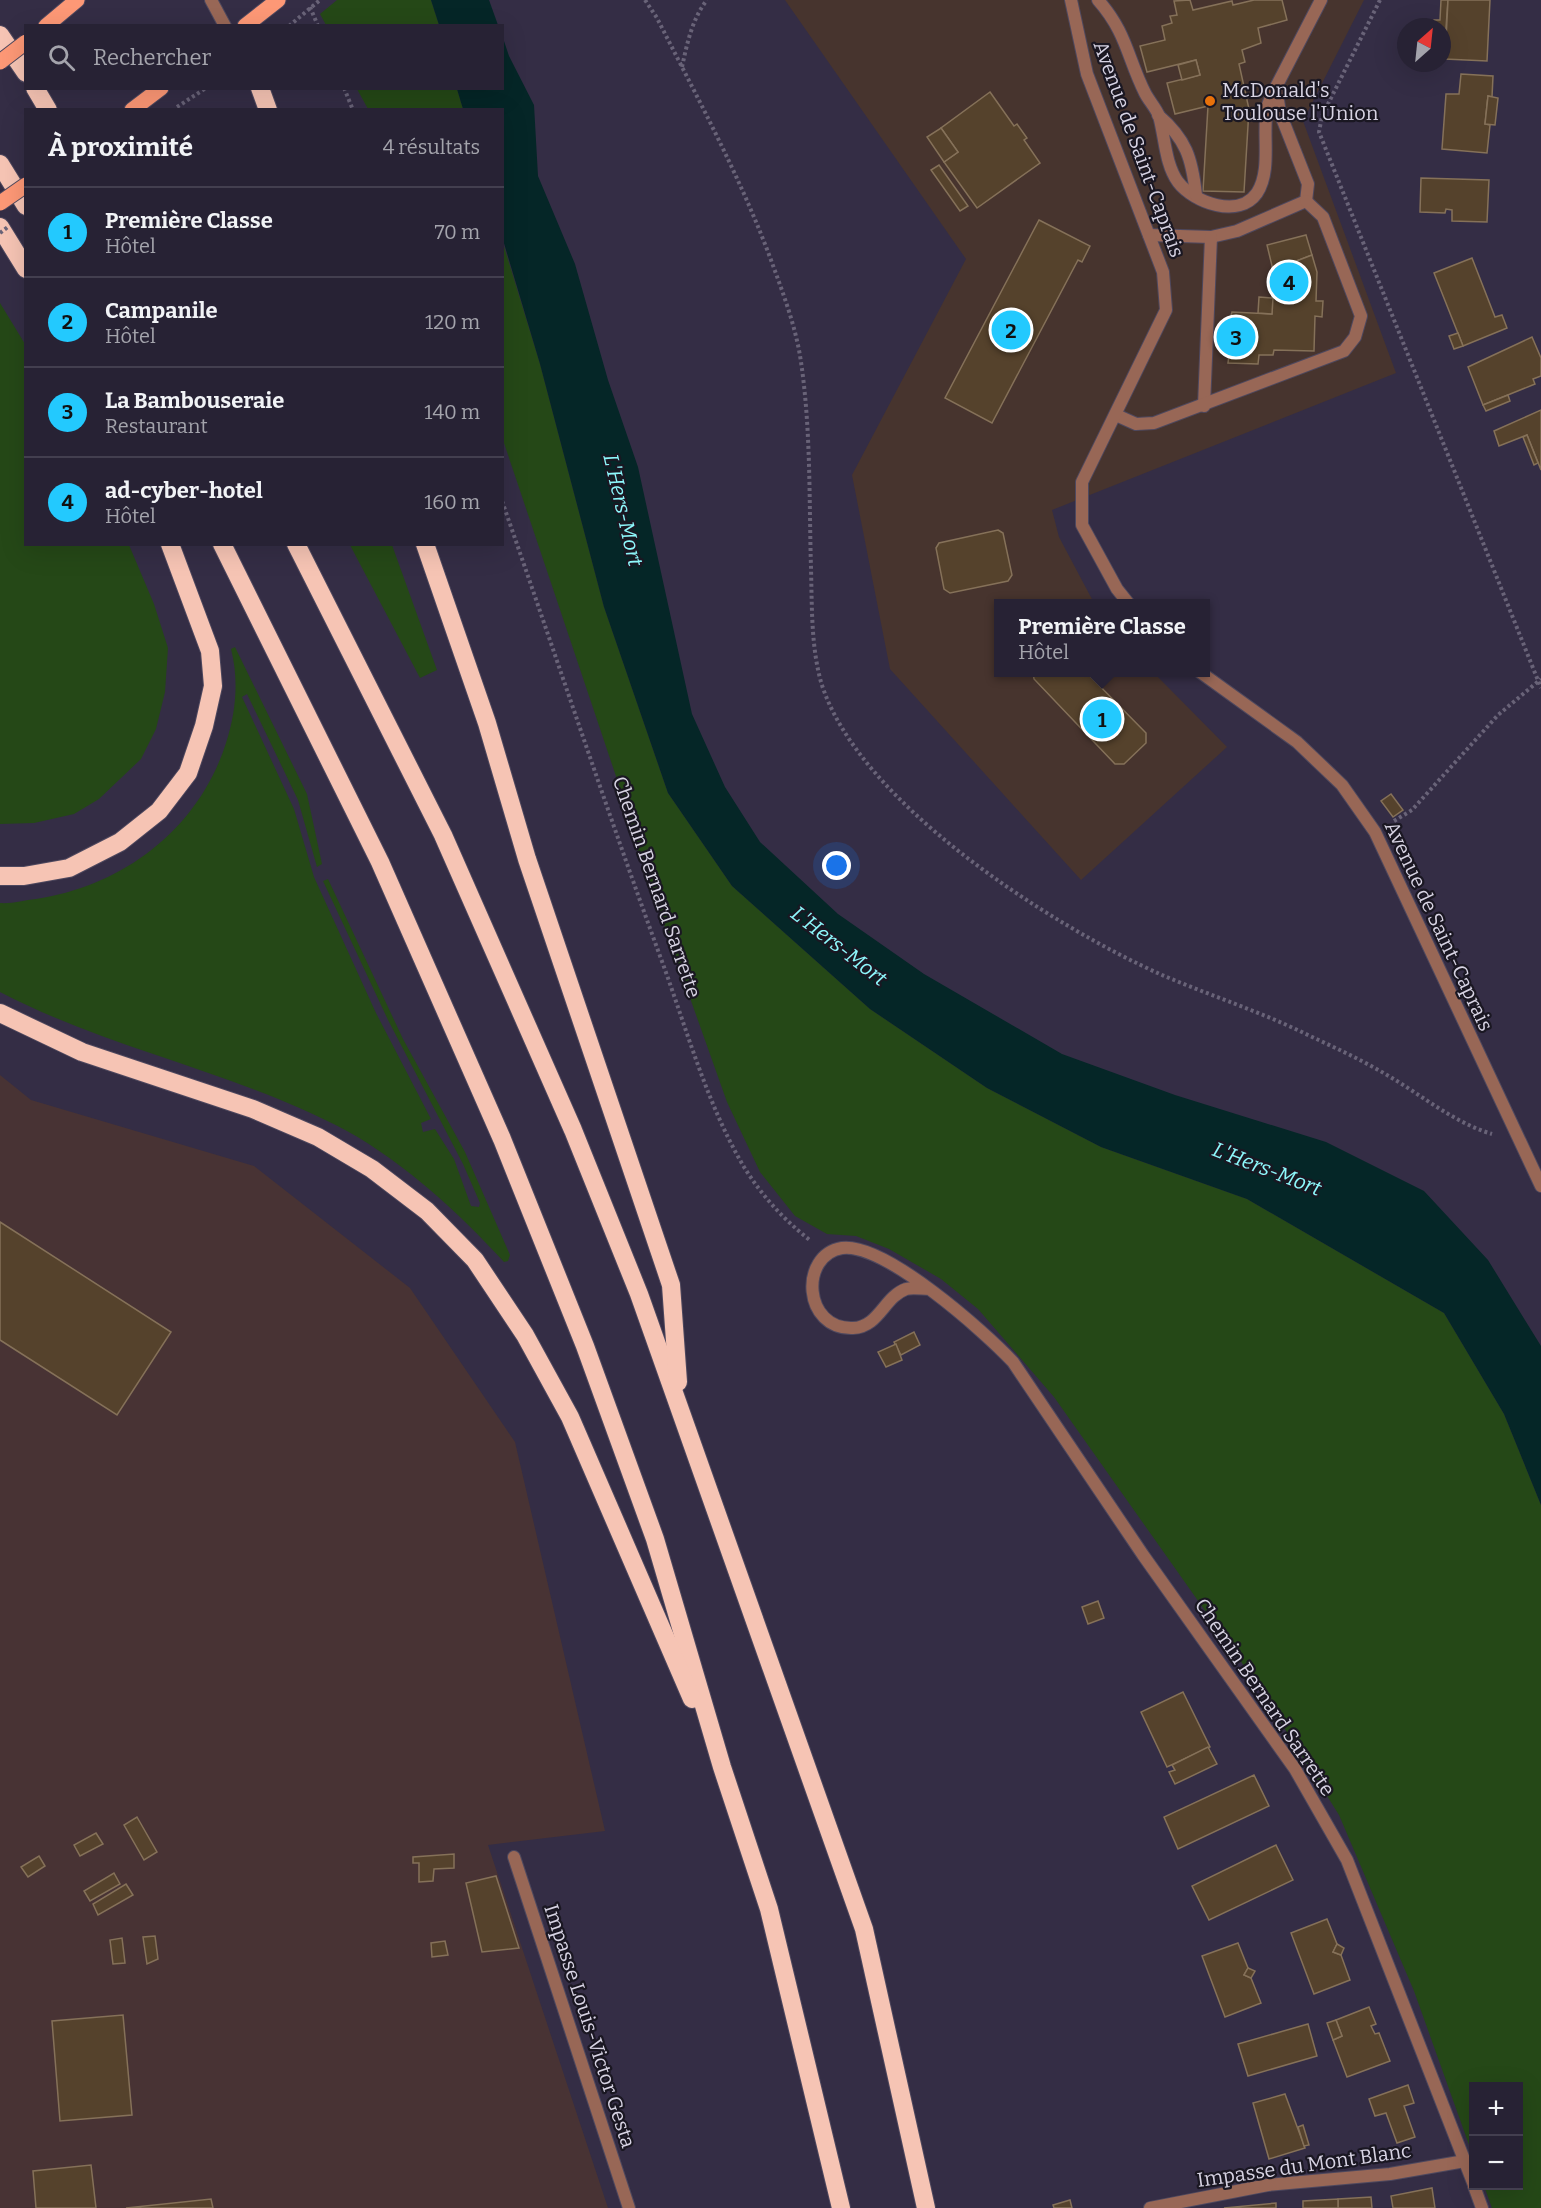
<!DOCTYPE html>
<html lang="fr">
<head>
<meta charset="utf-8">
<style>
	:root { --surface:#272234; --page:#2f2a3c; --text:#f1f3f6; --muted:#a4a4ac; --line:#433f4f; --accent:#23c9fe }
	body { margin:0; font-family:Bitter,serif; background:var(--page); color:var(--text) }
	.controls { position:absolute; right:18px; bottom:18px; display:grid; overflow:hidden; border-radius:0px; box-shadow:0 6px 24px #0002 }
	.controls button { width:54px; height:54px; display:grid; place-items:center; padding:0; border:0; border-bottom:2px solid var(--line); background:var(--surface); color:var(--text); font:30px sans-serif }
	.compass { position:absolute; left:1397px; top:18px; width:54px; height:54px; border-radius:50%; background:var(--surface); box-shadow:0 6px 24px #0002; rotate:27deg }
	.you { position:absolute; left:837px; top:866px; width:21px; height:21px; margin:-15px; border:4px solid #fff; border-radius:50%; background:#1a73e8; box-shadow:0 0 0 9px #1a73e833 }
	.badge { display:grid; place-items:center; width:39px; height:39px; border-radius:50%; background:var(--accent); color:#111; font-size:20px; font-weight:700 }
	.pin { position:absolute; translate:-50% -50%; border:3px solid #fff; box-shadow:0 2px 6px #0006 }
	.popup { position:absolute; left:994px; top:599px; width:216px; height:78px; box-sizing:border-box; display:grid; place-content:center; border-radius:0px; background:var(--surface); filter:drop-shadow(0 2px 4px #0005); font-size:20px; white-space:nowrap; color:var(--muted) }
	.popup b { font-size:22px; color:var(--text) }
	.popup::after { content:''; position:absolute; left:50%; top:100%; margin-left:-12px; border:12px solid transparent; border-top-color:var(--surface) }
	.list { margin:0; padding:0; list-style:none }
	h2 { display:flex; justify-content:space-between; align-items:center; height:78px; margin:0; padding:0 24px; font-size:26px }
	h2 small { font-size:20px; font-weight:400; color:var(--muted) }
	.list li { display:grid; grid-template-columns:39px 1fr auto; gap:18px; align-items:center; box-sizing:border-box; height:90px; padding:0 24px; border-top:2px solid var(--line) }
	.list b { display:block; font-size:22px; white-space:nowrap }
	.list p { margin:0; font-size:20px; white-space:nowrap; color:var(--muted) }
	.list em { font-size:20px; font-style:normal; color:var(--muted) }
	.icon { flex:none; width:33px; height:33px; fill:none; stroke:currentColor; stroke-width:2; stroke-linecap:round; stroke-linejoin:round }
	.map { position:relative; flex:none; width:1541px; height:2208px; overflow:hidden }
	.search { position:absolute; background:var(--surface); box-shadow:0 6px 24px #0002; left:24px; top:24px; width:480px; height:66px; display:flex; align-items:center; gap:15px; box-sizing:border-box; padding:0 21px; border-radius:0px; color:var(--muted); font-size:22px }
	.panel { position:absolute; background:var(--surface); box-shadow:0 6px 24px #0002; left:24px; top:108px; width:480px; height:438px; border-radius:0px }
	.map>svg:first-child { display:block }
	.commercial { fill:#47342e }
	.industrial { fill:#483334 }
	.green { fill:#254817 }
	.water { fill:#052627 }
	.building { fill:#55422c; stroke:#857159; stroke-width:1.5 }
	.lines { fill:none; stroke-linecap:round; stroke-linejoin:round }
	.service-casing { stroke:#4e485e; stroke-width:14 }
	.minor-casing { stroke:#4e485e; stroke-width:14 }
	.primary-casing { stroke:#4e485e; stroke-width:17 }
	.motorway-casing { stroke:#4e485e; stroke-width:20 }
	.path { stroke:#696378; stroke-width:4; stroke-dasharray:3 3; stroke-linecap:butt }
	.service { stroke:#986756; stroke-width:12 }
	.minor { stroke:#986756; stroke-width:12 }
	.primary { stroke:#fd9876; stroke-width:15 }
	.motorway { stroke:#f6c4b4; stroke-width:18 }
	.primary-bridge-casing { stroke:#4e485e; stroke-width:17; stroke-linecap:butt }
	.path-bridge { stroke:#696378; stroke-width:4; stroke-dasharray:3 3; stroke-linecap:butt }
	.primary-bridge { stroke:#fd9876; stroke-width:15 }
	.food-dot { fill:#e8710a; stroke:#1a1722; stroke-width:2 }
	.labels { text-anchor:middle; stroke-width:4.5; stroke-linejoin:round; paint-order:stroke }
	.poi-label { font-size:20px; fill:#d7d3e3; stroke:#1a1722; text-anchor:start }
	.street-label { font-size:20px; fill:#d7d3e3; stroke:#1a1722 }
	.water-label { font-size:21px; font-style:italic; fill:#8df7fb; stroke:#1a1722 }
</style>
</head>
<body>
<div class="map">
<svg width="1541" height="2208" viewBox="0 0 1541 2208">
	<rect width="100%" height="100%" fill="#342d45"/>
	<path class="commercial" d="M785,0H1364L1303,121L1396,373L1052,510L1059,537L1094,603L998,604V672L1154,673L1227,747L1081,880L890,669L852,475L966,259Z"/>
	<path class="industrial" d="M0,1075L31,1100L254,1166L410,1288L515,1442L605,1831L488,1845L608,2208H0Z"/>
	<g class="green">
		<path d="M337,0H431L439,25H326L320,14Z"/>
		<path d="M357,89H457L463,109H368Z"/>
		<path d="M502,240L540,364L604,607L668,793L732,886L870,1009L987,1088L1101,1147L1247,1199L1444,1313L1504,1414L1541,1505V2208H1492L1484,2186H1518V2086H1474L1473,2156L1414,1991L1339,1815L1254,1680L1054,1397L978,1309L941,1279L889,1249L856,1236L827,1234L795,1216L760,1172L727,1102L626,818L627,809L503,440Z"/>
		<path d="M0,303L25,344L26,544L129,545L154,604L168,648L165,692L156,729L141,759L99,799L74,814L34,823L0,824Z"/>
		<path d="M350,545H392L437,670L420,678Z"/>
		<path d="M235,647L307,794L322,864L317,867L298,800L247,694L242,697L294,809L314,877L376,1013L431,1119L421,1123L423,1132L435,1129L454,1159L471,1206L479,1207L480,1203L463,1164L388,1020L323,881L328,879L403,1039L465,1152L510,1255L508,1261L504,1262C459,1213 406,1164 347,1131C237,1072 111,1050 0,992V903C12,904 24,900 36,899C124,886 199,828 226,743C236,712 239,680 231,649Z"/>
	</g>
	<g class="water">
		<path d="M431,0H489L498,25H439Z"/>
		<path d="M503,38L509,56L534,105L538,176L575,264L608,380L638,467L692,714L725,787L760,842L838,914L924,974L1062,1054L1175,1095L1326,1142L1424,1191L1488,1260L1541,1346V1505L1504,1414L1444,1313L1247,1199L1101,1147L987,1088L870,1009L732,886L668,793L604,607L540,364L503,240L502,110L463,109L457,89L502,88Z"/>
	</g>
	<g class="building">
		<path d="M1190,0L1193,10L1232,1L1233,5L1254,0H1282L1287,20L1258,28L1261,43L1242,50L1245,62L1239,64L1249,109L1244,192L1203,191L1208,106L1175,114L1167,83L1200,75L1196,60L1147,72L1140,46L1165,40L1162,26L1172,23L1170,16L1177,15L1174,1Z"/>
		<path d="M1441,0H1448L1445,42H1442V27H1433L1434,20H1440Z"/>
		<path d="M1448,0H1490L1487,61L1445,59Z"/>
		<path d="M1196,60L1200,75L1182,80L1178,65Z"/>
		<path d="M1461,74L1493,76L1492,97L1488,96L1485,124L1490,125L1487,153L1442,149L1446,94H1459Z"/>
		<path d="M990,92L1014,126L1017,124L1027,138L1024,140L1040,163L977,208L944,162L958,152L941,128Z"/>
		<path d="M1488,96L1498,98L1495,125L1485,124Z"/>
		<path d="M941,128L958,152L944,162L927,137Z"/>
		<path d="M939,165L968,206L960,211L931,170Z"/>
		<path d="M1421,178L1489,180L1487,222L1452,221V210L1446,209L1445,213L1420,212Z"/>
		<path d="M1039,220L1090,246L1082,262L1078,260L992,423L945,398Z"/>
		<path d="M1306,235L1312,255L1273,270L1267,245Z"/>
		<path d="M1312,255L1317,272L1316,301H1323L1322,317L1315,316L1314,351L1274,350L1273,355H1259L1258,364L1228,363L1229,355L1225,354L1227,320L1230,319L1232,312L1272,314L1273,270Z"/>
		<path d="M1472,258L1495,317L1502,315L1507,328L1463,346L1434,273Z"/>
		<path d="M1259,297L1273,298L1272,314L1258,313Z"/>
		<path d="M1458,333L1463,346L1454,349L1449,336Z"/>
		<path d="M1532,337L1541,358V376L1533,379L1535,384L1483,405L1468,367Z"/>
		<path d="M1508,395L1510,401L1486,411L1483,405Z"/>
		<path d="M1541,410V470L1527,435L1499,446L1494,431Z"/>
		<path d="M1527,435L1538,463L1534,465L1523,437Z"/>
		<path d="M998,530L1003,533L1012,575L1008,581L950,593L944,589L936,548L939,543Z"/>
		<path d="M1033,672H1086L1146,733V743L1124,764H1115L1034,679Z"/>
		<path d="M1391,794L1403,810L1393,817L1381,801Z"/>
		<path d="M0,1222L171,1332L117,1415L0,1340Z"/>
		<path d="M914,1332L920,1345L901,1355L894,1342Z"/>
		<path d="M896,1344L902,1360L886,1367L878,1352Z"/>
		<path d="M1098,1601L1104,1618L1088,1624L1082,1607Z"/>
		<path d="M1183,1692L1210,1747L1167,1767L1141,1712Z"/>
		<path d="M1208,1747L1217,1764L1175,1784L1169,1772L1175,1770L1172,1765Z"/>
		<path d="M1254,1775L1269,1806L1178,1849L1164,1817Z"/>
		<path d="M137,1817L157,1852L144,1860L124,1825Z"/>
		<path d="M96,1833L103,1844L80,1856L74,1845Z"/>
		<path d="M1276,1845L1293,1880L1209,1920L1192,1886Z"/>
		<path d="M454,1854V1868L434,1869L433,1881L419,1882V1863H413V1857Z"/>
		<path d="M39,1856L45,1866L28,1877L21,1867Z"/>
		<path d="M114,1873L120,1884L90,1901L84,1891Z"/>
		<path d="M496,1876L519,1948L482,1952L466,1883Z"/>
		<path d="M126,1884L133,1895L98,1915L93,1904Z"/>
		<path d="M1327,1919L1337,1944L1333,1952L1341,1955L1350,1980L1314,1994L1291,1933Z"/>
		<path d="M155,1936L158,1959L147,1964L143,1937Z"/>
		<path d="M122,1938L125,1963L113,1964L110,1940Z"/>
		<path d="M445,1941L448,1955L432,1957L431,1943Z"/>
		<path d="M1238,1943L1248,1968L1244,1975L1251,1978L1261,2003L1225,2017L1202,1956Z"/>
		<path d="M1337,1944L1344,1948L1341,1955L1333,1952Z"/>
		<path d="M1248,1968L1255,1971L1251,1978L1244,1975Z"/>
		<path d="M1369,2007L1376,2024L1371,2026L1375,2034L1379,2033L1390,2061L1347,2077L1333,2040L1342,2036L1336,2020Z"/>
		<path d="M123,2015L132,2115L60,2121L52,2021Z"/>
		<path d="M1336,2020L1342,2036L1333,2040L1327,2023Z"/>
		<path d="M1308,2024L1317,2056L1248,2076L1238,2044Z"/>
		<path d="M1408,2085L1414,2103L1404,2106L1415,2137L1397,2143L1386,2113L1375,2116L1369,2099Z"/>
		<path d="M1285,2094L1305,2148L1269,2159L1253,2103Z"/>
		<path d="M1303,2125L1309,2145L1304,2146L1298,2127Z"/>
		<path d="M91,2165L96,2208H36L33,2171Z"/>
		<path d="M1432,2188L1435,2208H1393L1391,2196Z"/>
		<path d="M1371,2197L1372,2208H1338V2199Z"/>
		<path d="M211,2199L213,2208H126Z"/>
		<path d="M1338,2199V2208H1303V2201Z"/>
		<path d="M1070,2200L1072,2208H1054L1053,2205Z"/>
		<path d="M1276,2203V2208H1224Z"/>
	</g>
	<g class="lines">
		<defs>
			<g id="service">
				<path d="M1098,0C1127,33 1127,57 1145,93C1149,101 1156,108 1159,116C1165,137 1165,164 1178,182C1194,203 1239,219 1257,193C1272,170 1262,134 1267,108C1269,101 1273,93 1276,87"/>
				<path d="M1158,115C1186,139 1192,158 1196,195"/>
				<path d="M1149,235L1211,237L1237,231L1306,201L1308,184L1280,113L1276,87L1321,0"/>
				<path d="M1204,406L1211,237"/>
				<path d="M1116,415L1136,424L1154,423L1344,351L1355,337L1361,316L1323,217L1306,201"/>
				<path d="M1150,2208L1268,2185L1390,2174L1465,2161"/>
			</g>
			<g id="minor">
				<path d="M211,0L225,26"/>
				<path d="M1071,0L1087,74L1163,272L1166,310L1082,482V525L1117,589L1129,604"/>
				<path d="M1200,672L1297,742L1342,785L1375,832L1541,1186"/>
				<path d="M929,1289C922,1289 913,1287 906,1289C884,1297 879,1327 853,1328C803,1330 799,1255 842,1248C884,1242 985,1332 1013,1362L1143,1555L1295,1769L1347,1860L1474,2185"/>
				<path d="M514,1857L629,2208"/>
				<path d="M1474,2186L1482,2208"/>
			</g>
			<g id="primary">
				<path d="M46,26L77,0"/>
				<path d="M245,26L278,0"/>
				<path d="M132,110L161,88"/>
			</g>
			<g id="motorway">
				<path d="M0,35L26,73"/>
				<path d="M35,88L48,110"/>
				<path d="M260,88L268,110"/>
				<path d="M0,164L26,206"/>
				<path d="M0,227L26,269"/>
				<path d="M222,544L380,862L502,1139L585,1346L655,1539L722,1767L769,1909L841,2208"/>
				<path d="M296,544L443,835L573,1130L639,1294L864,1929L926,2208"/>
				<path d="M425,544L487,723L527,859L671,1285L678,1382"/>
				<path d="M0,876H24L69,868L120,842L159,811L188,773L204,726L213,686L210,651L170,544"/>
				<path d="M0,1013L82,1052L253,1109L318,1137L372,1169L427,1211L475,1260L525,1335L570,1417L692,1699"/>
			</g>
		</defs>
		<use href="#service" class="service-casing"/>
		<use href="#minor" class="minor-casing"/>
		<use href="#primary" class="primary-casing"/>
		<use href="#motorway" class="motorway-casing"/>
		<g class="path">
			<path d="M645,0L657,18C697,97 740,176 771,260C783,293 796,327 801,362C811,430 809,500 811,568C812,606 811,646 821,682C857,802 1052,926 1162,975C1211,996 1262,1012 1310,1036C1338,1049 1366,1062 1392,1078C1424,1097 1455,1123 1492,1134"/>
			<path d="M1380,0L1322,116L1319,132L1541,688"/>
			<path d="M310,7L318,26"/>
			<path d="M289,26L320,0"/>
			<path d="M682,67C687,44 692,19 707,0"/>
			<path d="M344,88L353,110"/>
			<path d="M177,107L206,88"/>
			<path d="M502,501C555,653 605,805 660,956C686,1026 706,1103 744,1167C762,1196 784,1220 811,1241"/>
			<path d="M1394,821L1412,810L1498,715L1541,679"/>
		</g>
		<use href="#service" class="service"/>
		<use href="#minor" class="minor"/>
		<use href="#primary" class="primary"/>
		<use href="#motorway" class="motorway"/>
		<defs>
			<g id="primary-bridge">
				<path d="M0,62L26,42"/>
				<path d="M0,203L26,185"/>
			</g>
		</defs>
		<use href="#primary-bridge" class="primary-bridge-casing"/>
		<path class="path-bridge" d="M0,233L9,226"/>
		<use href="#primary-bridge" class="primary-bridge"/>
	</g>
	<circle class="food-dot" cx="1210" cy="101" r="6"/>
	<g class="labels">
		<g class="poi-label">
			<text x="1222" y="97">McDonald's<tspan x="1222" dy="23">Toulouse l'Union</tspan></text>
		</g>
		<g class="street-label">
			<text transform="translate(1139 149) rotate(70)" y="7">Avenue de Saint-Caprais</text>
			<text transform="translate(657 887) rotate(71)" y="7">Chemin Bernard Sarrette</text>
			<text transform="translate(1439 926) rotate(65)" y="7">Avenue de Saint-Caprais</text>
			<text transform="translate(1265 1697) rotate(56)" y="7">Chemin Bernard Sarrette</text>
			<text transform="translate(590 2026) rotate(72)" y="7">Impasse Louis-Victor Gesta</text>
			<text transform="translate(1304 2165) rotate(-8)" y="7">Impasse du Mont Blanc</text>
		</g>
		<g class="water-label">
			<text transform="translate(623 510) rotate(77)" y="7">L'Hers-Mort</text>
			<text transform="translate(839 946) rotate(38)" y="7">L'Hers-Mort</text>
			<text transform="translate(1267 1169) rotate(21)" y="7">L'Hers-Mort</text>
		</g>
	</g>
</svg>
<div class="controls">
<button>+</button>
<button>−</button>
</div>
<svg class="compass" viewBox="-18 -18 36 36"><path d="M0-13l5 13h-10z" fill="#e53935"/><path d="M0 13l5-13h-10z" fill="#a4a4ac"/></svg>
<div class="you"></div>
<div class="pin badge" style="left:1102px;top:719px">1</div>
<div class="popup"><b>Première Classe</b>Hôtel</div>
<div class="pin badge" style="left:1011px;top:330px">2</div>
<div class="pin badge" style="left:1236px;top:337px">3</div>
<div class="pin badge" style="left:1289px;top:282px">4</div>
<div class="search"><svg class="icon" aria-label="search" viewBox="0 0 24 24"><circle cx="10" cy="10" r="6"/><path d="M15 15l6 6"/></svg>Rechercher</div>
<section class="panel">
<h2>À proximité<small>4 résultats</small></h2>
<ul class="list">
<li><span class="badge">1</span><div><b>Première Classe</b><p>Hôtel</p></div><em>70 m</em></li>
<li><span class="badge">2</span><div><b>Campanile</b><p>Hôtel</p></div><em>120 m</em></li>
<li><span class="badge">3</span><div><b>La Bambouseraie</b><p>Restaurant</p></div><em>140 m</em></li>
<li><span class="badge">4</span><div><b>ad-cyber-hotel</b><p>Hôtel</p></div><em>160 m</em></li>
</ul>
</section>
</div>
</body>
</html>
